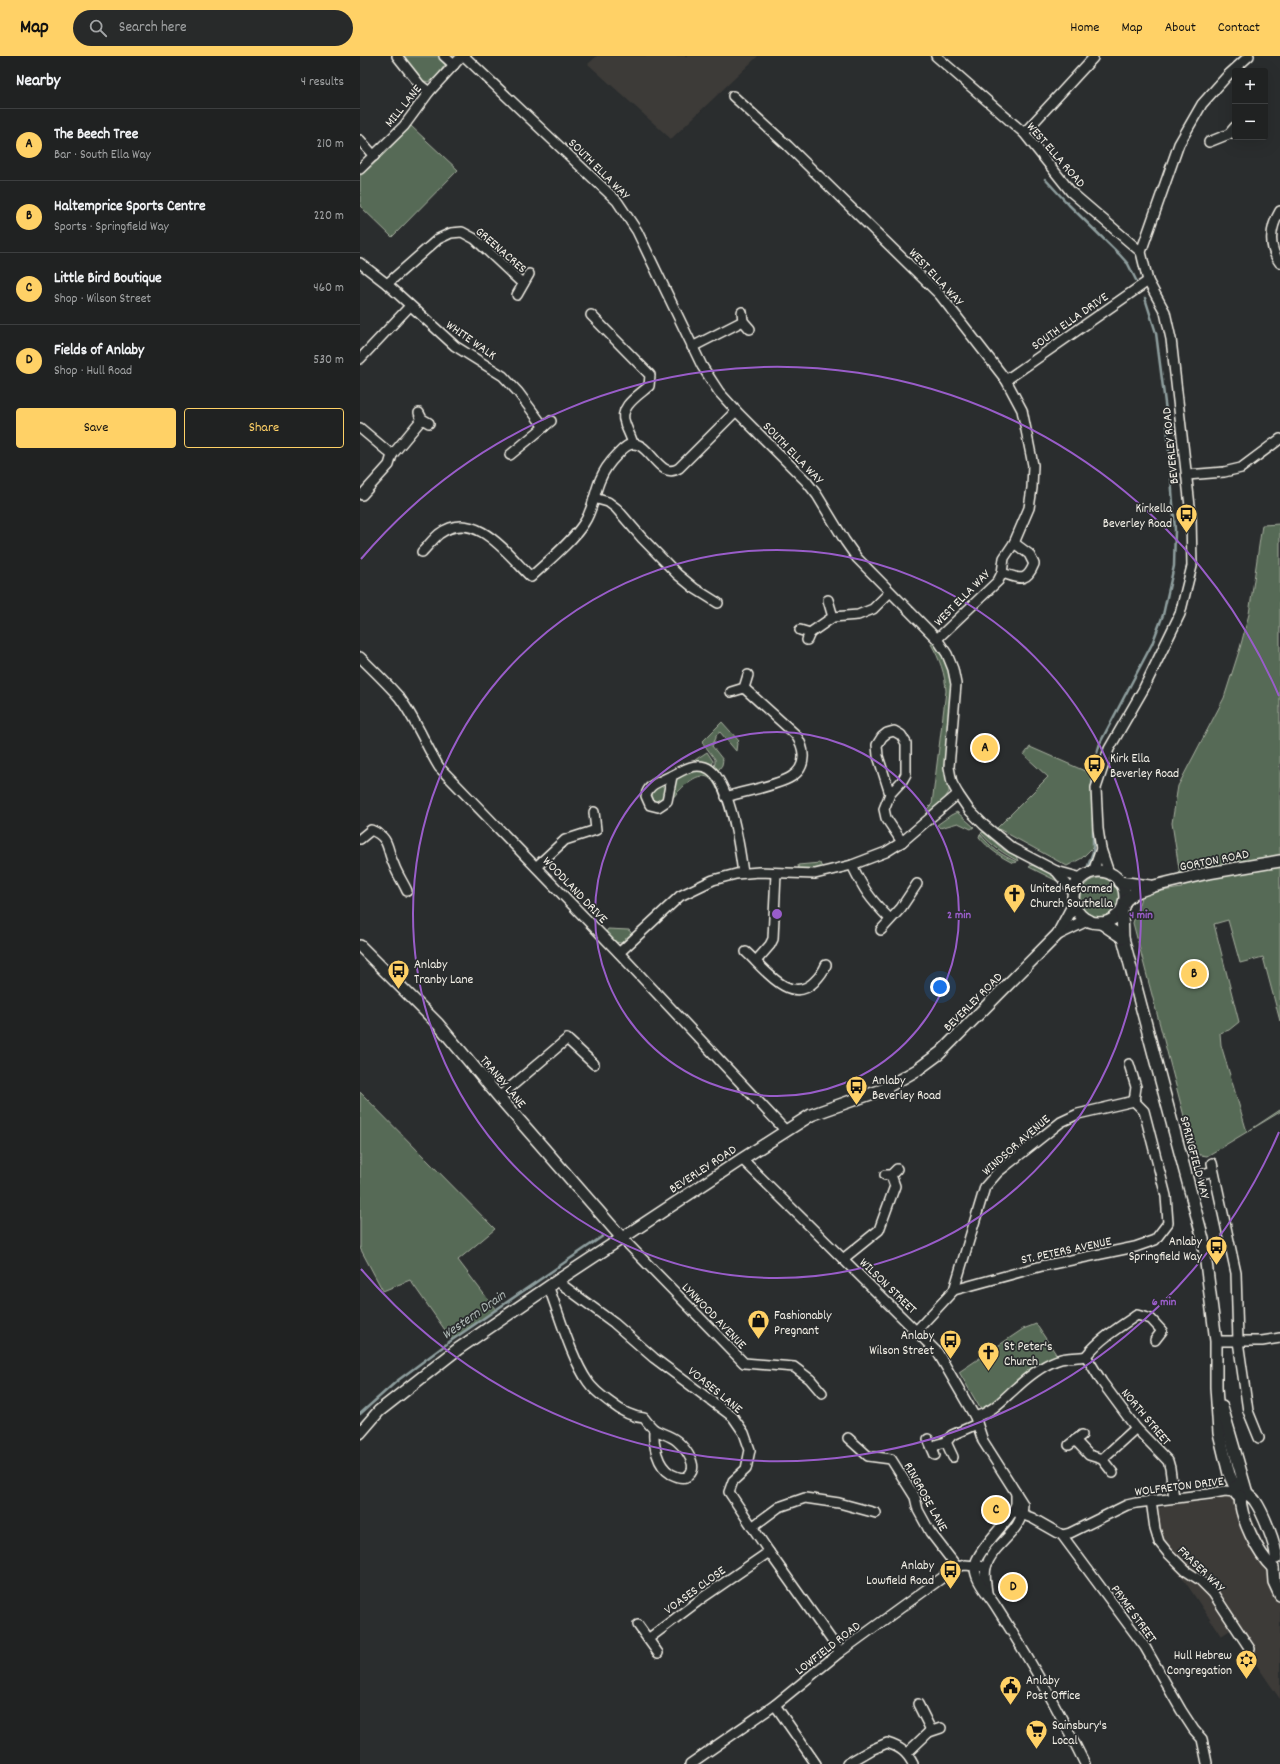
<!DOCTYPE html>
<html lang="en">
<head>
<meta charset="utf-8">
<style>
	:root { --surface:#202222; --page:#282a2a; --text:#f1f3f6; --muted:#a2a4a5; --line:#3d3f40; --accent:#ffd166 }
	body { margin:0; font-family:Dekko,sans-serif; background:var(--page); color:var(--text) }
	.controls { position:absolute; right:12px; top:12px; display:grid; overflow:hidden; border-radius:4px; box-shadow:0 4px 16px #0002 }
	.controls button { width:36px; height:36px; display:grid; place-items:center; padding:0; border:0; border-bottom:1px solid var(--line); background:var(--surface); color:var(--text); font:20px sans-serif }
	.you { position:absolute; left:580px; top:931px; width:14px; height:14px; margin:-10px; border:3px solid #fff; border-radius:50%; background:#1a73e8; box-shadow:0 0 0 6px #1a73e833 }
	.badge { display:grid; place-items:center; width:26px; height:26px; border-radius:50%; background:var(--accent); color:#111; font-size:13px; font-weight:700 }
	.pin { position:absolute; translate:-50% -50%; border:2px solid #fff; box-shadow:0 1px 4px #0006 }
	.list { margin:0; padding:0; list-style:none }
	h2 { display:flex; justify-content:space-between; align-items:center; height:52px; margin:0; padding:0 16px; font-size:17px }
	h2 small { font-size:13px; font-weight:400; color:var(--muted) }
	.list li { display:grid; grid-template-columns:26px 1fr auto; gap:12px; align-items:center; box-sizing:border-box; height:72px; padding:0 16px; border-top:1px solid var(--line) }
	.list b { display:block; font-size:15px; white-space:nowrap }
	.list p { margin:0; font-size:13px; white-space:nowrap; color:var(--muted) }
	.list em { font-size:13px; font-style:normal; color:var(--muted) }
	.actions { display:flex; gap:8px; padding:12px 16px }
	.actions a { flex:1; padding:9px 0; border:1px solid var(--accent); border-radius:4px; text-align:center; font-size:14px; color:var(--accent) }
	.actions .main { background:var(--accent); color:#111 }
	.icon { flex:none; width:22px; height:22px; fill:none; stroke:currentColor; stroke-width:2; stroke-linecap:round; stroke-linejoin:round }
	.map { position:relative; flex:none; width:920px; height:1708px; overflow:hidden }
	header { display:flex; align-items:center; gap:24px; box-sizing:border-box; height:56px; padding:0 20px; background:var(--accent); color:#111 }
	header strong { font-size:19px }
	nav { display:flex; gap:22px; margin-inline-start:auto; font-size:14px }
	.search { width:280px; height:36px; background:var(--page); display:flex; align-items:center; gap:10px; box-sizing:border-box; padding:0 14px; border-radius:22px; color:var(--muted); font-size:15px }
	main { display:flex }
	aside { flex:1; background:var(--surface) }
	.map>svg:first-child { display:block }
	.built { fill:#3d3b38 }
	.green { fill:#576b56; stroke:#a6ae9f }
	.lines { fill:none; stroke-linecap:round; stroke-linejoin:round }
	.stream { stroke:#8f9f9f; stroke-width:2.5 }
	.minor-casing { stroke:#f4f1e8; stroke-width:12 }
	.major-casing { stroke:#f4f1e8; stroke-width:14 }
	.minor { stroke:#2a2d2e; stroke-width:9 }
	.major { stroke:#2a2d2e; stroke-width:11 }
	.ring { fill:none; stroke:#995dc9; stroke-width:2 }
	.labels { text-anchor:middle; stroke-width:3.5; stroke-linejoin:round; paint-order:stroke }
	.street-label { font-size:13px; fill:#f4f1e8; stroke:#2a2d2e }
	.poi-label { font-size:13px; fill:#f4f1e8; stroke:#2a2d2e; text-anchor:start }
	.water-label { font-size:14px; font-style:italic; fill:#b0bab7; stroke:#2a2d2e }
	.centre { fill:#995dc9; stroke:#2a2d2e; stroke-width:2 }
	.ring-label { font-size:12px; text-anchor:middle; font-weight:bold; fill:#995dc9; stroke:#2a2d2e; stroke-width:3.5; stroke-linejoin:round; paint-order:stroke }
</style>
</head>
<body>
<header>
<strong>Map</strong>
<div class="search"><svg class="icon" aria-label="search" viewBox="0 0 24 24"><circle cx="10" cy="10" r="6"/><path d="M15 15l6 6"/></svg>Search here</div>
<nav><a>Home</a><a>Map</a><a>About</a><a>Contact</a></nav>
</header>
<main>
<aside>
<h2>Nearby<small>4 results</small></h2>
<ul class="list">
<li><span class="badge">A</span><div><b>The Beech Tree</b><p>Bar · South Ella Way</p></div><em>210 m</em></li>
<li><span class="badge">B</span><div><b>Haltemprice Sports Centre</b><p>Sports · Springfield Way</p></div><em>220 m</em></li>
<li><span class="badge">C</span><div><b>Little Bird Boutique</b><p>Shop · Wilson Street</p></div><em>460 m</em></li>
<li><span class="badge">D</span><div><b>Fields of Anlaby</b><p>Shop · Hull Road</p></div><em>530 m</em></li>
</ul>
<div class="actions"><a class="main">Save</a><a>Share</a></div>
</aside>
<div class="map">
<svg width="920" height="1708" viewBox="0 0 920 1708">
	<rect width="100%" height="100%" fill="#2a2d2e"/>
	<filter id="ink" filterUnits="userSpaceOnUse"><feTurbulence type="fractalNoise" baseFrequency=".025" numOctaves="2"/><feDisplacementMap in="SourceGraphic" scale="8" xChannelSelector="R" yChannelSelector="G"/><feConvolveMatrix kernelMatrix="1 2 1 2 8 2 1 2 1" color-interpolation-filters="sRGB"/></filter>
	<g filter="url(#ink)">
		<g class="built">
			<path d="M237,0H398L311,83L228,8Z"/>
			<path d="M880,1435L920,1524V1643L872,1573L861,1580L822,1521L801,1499L786,1455L817,1447L847,1445Z"/>
		</g>
		<g class="green">
			<path d="M43,0H82L86,7L76,22L68,26L61,24Z"/>
			<path d="M51,70L98,114L32,181L0,150V120L16,106Z"/>
			<path d="M920,468V965L903,901L880,907L868,864L854,868L879,966L869,974L860,977L861,989L887,1076L920,1054V1056L847,1100L834,1098L773,867L782,838L822,832L812,767L818,730L864,642L880,592L889,558L902,469Z"/>
			<path d="M571,588H578L593,620L589,736L585,742L568,757L566,754L572,748L586,635C585,617 580,604 571,588Z"/>
			<path d="M362,666L379,685L377,687L376,695L360,676L356,679V682L352,690L363,704L362,709L357,716L353,713L355,707V703L342,686Z"/>
			<path d="M670,691L734,719L731,730L735,789L722,802L707,810L637,772L688,721L664,699Z"/>
			<path d="M347,696L353,705L352,712L335,707V704Z"/>
			<path d="M334,714C350,715 352,719 360,732L357,733C345,704 322,731 311,744L316,722Z"/>
			<path d="M302,727H306L305,742L301,747L291,746L290,735Z"/>
			<path d="M597,756L614,771L611,773L598,767L580,772L577,769L591,759Z"/>
			<path d="M623,776L644,794L656,800L658,805C643,797 632,790 621,777Z"/>
			<path d="M620,778C631,792 641,799 657,806L653,807C639,800 629,793 619,781Z"/>
			<path d="M460,807L462,812L439,814L438,809Z"/>
			<path d="M672,809L700,822L697,825L669,811Z"/>
			<circle cx="740" cy="842" r="20"/>
			<path d="M248,873L269,874L272,878L261,887L255,886L246,876Z"/>
			<path d="M0,1036L135,1173L98,1204L136,1254L92,1284L50,1224L23,1235L0,1192Z"/>
			<path d="M676,1268L698,1301L625,1353L620,1352L599,1316L663,1273Z"/>
		</g>
		<g class="lines">
			<g class="stream">
				<path d="M685,123L709,149L759,198L768,208L776,224"/>
				<path d="M733,731L732,714L740,687L792,588L803,559L814,510L815,474L806,355L796,277L785,242"/>
				<path d="M728,810L733,796V762"/>
				<path d="M0,1358L37,1325L92,1284L243,1180"/>
			</g>
			<defs>
				<g id="minor">
					<path d="M37,0L60,29L69,36"/>
					<path d="M84,0L94,9"/>
					<path d="M104,0L257,145L277,175L342,310L359,336L379,358L446,425L457,439L485,485L497,502L577,583L587,598L593,613L596,628L589,711L592,727L598,738L609,754L624,769L652,792L696,815L722,822"/>
					<path d="M576,0L664,77L711,136L781,196"/>
					<path d="M373,40L428,90L580,239L646,324L662,354L673,409L672,432L669,452L654,487L644,502L642,517L638,525L577,583"/>
					<path d="M664,77L733,2"/>
					<path d="M0,84L14,100"/>
					<path d="M849,86L869,78L875,71"/>
					<path d="M0,113L44,70L69,36L102,0"/>
					<path d="M920,155C910,172 908,191 920,207"/>
					<path d="M0,207L27,228L95,290L143,320L158,336L184,371"/>
					<path d="M27,228L78,183L91,177L102,176L115,183L163,228"/>
					<path d="M157,239L169,218"/>
					<path d="M382,256L383,265L390,273"/>
					<path d="M231,259L290,319L289,330C279,339 258,351 265,367C267,374 271,380 273,388"/>
					<path d="M332,291L383,265"/>
					<path d="M0,303L50,250"/>
					<path d="M646,324L788,225"/>
					<path d="M59,357L62,363L69,367"/>
					<path d="M0,372L32,399L29,409L2,439"/>
					<path d="M32,399L62,363"/>
					<path d="M150,399L191,365"/>
					<path d="M827,419L864,416L881,412L920,383"/>
					<path d="M234,442L248,446L256,452L282,482L317,518L334,532L358,547"/>
					<path d="M62,496C68,490 73,483 79,478C115,451 148,499 171,521C187,506 213,485 224,467C233,454 234,438 240,424C244,414 250,406 257,399C261,395 264,391 269,389C289,381 298,426 319,412L376,355"/>
					<path d="M642,517C659,522 666,528 674,508L669,498L654,487"/>
					<path d="M468,544L473,561"/>
					<path d="M440,574L450,577L447,584"/>
					<path d="M450,577L473,561L498,559L513,553L530,536"/>
					<path d="M0,601C13,614 27,627 39,641C55,662 65,688 79,711L259,897L426,1075"/>
					<path d="M371,636L384,632L388,619"/>
					<path d="M312,720L307,745L298,751L290,749L286,740C287,728 302,725 311,720C322,715 332,707 345,711C370,719 380,794 383,817"/>
					<path d="M530,738L542,725L546,718V687L541,679L534,675L527,677L522,681L517,689L518,700L530,738L524,753L526,762L542,786"/>
					<path d="M366,741C385,735 416,730 431,721C448,711 445,691 435,678L384,632"/>
					<path d="M0,783L11,774C31,782 26,793 34,809C37,818 43,826 47,835"/>
					<path d="M492,809C504,834 510,843 530,863"/>
					<path d="M176,811L205,784L236,774L234,756"/>
					<path d="M696,815L714,837"/>
					<path d="M733,816L741,793"/>
					<path d="M749,817L741,793L738,773L736,732L749,693L783,634L820,558L832,510L831,459L811,283L805,256L788,225L781,196L819,88L842,48L868,19L889,0"/>
					<path d="M521,874L541,852L557,828"/>
					<path d="M386,896C403,911 430,950 454,926C459,921 463,917 466,909"/>
					<path d="M259,897L320,840L353,824L376,818L399,816L455,818L492,809L526,796L542,786L598,738"/>
					<path d="M396,905L410,889L413,883L416,817"/>
					<path d="M139,1041L207,983L234,1008"/>
					<path d="M382,1103L578,1297L615,1361L623,1385L663,1448C663,1478 633,1486 626,1511C624,1520 626,1528 627,1536"/>
					<path d="M852,1107L876,1217L878,1285L888,1355L899,1382"/>
					<path d="M843,1118L853,1115"/>
					<path d="M525,1119H531L537,1113"/>
					<path d="M262,1182L384,1307L434,1311L450,1323L462,1337"/>
					<path d="M483,1203L519,1174L535,1130L531,1119"/>
					<path d="M197,1225L254,1267L294,1302L373,1361L384,1377L390,1394L386,1413L373,1425L369,1436L409,1496L480,1596"/>
					<path d="M189,1232C200,1261 211,1301 228,1326C234,1335 243,1341 251,1347C261,1355 271,1361 284,1362C287,1366 291,1371 295,1374C302,1378 310,1379 317,1385C325,1392 342,1413 326,1421C321,1423 315,1420 311,1418C297,1410 293,1388 294,1373"/>
					<path d="M594,1234L682,1210L775,1191L795,1184L808,1167L806,1140L784,1055L774,1045"/>
					<path d="M557,1274L594,1234L625,1131L638,1116L701,1066L718,1058L774,1045L776,1031L769,1008"/>
					<path d="M856,1285H902L920,1282"/>
					<path d="M726,1300L742,1326L776,1372L808,1405L810,1412L814,1442"/>
					<path d="M726,1300C740,1283 759,1271 777,1259L791,1263L802,1275L795,1284"/>
					<path d="M615,1361C634,1355 643,1343 657,1331C669,1320 686,1307 701,1303C709,1301 718,1302 726,1300"/>
					<path d="M488,1382L508,1400L531,1403L555,1441L558,1454L570,1476L597,1511"/>
					<path d="M568,1383L575,1399"/>
					<path d="M715,1384L729,1399L742,1403L776,1372"/>
					<path d="M586,1386L593,1401"/>
					<path d="M709,1389L722,1379"/>
					<path d="M573,1392L578,1388L586,1386L592,1379L617,1368"/>
					<path d="M742,1403L753,1417"/>
					<path d="M656,1437V1448L653,1455C645,1469 616,1496 615,1510C614,1524 628,1538 635,1549C668,1600 699,1654 725,1708"/>
					<path d="M791,1444L795,1473L799,1486L808,1497L826,1515L840,1524L853,1537L890,1593"/>
					<path d="M653,1455L672,1462L702,1479L785,1591L821,1654L834,1674L842,1683L847,1707"/>
					<path d="M392,1471L419,1451L445,1442L479,1447L516,1457"/>
					<path d="M702,1479L710,1477L767,1449L776,1447L849,1438L865,1435L875,1436"/>
					<path d="M278,1569L288,1583"/>
					<path d="M298,1597L288,1583L345,1540L409,1496"/>
					<path d="M415,1649L456,1708"/>
					<path d="M569,1676L581,1672"/>
					<path d="M547,1697L569,1676L570,1672L558,1648"/>
					<path d="M330,1708L415,1649L480,1596L597,1511L605,1509L626,1511"/>
					<path d="M487,1708L511,1694L527,1687C540,1691 547,1696 553,1708"/>
				</g>
				<g id="major">
					<circle cx="739" cy="841" r="26"/>
					<path d="M759,826L790,830"/>
					<path d="M764,846L774,837L794,830L848,817L920,805"/>
					<path d="M762,854L763,882L843,1183L856,1285V1331L859,1377L869,1418L875,1431"/>
					<path d="M741,867L763,882"/>
					<path d="M698,878L727,864"/>
					<path d="M0,890L78,968L139,1041L262,1182"/>
					<path d="M862,1351L886,1434L883,1440L877,1439L875,1436V1431L880,1428L884,1429"/>
					<path d="M0,1377L19,1355L98,1293L197,1225L382,1103L451,1059L522,1034L557,1014L580,997L698,878L714,848"/>
					<path d="M886,1436C889,1439 893,1442 895,1445C902,1455 917,1490 916,1502"/>
					<path d="M880,1440C880,1462 898,1498 913,1512"/>
					<path d="M913,1512L914,1526L920,1539"/>
				</g>
			</defs>
			<use href="#minor" class="minor-casing"/>
			<use href="#major" class="major-casing"/>
			<use href="#minor" class="minor"/>
			<use href="#major" class="major"/>
		</g>
	</g>
	<g class="ring">
		<circle cx="417" cy="858" r="182"/>
		<circle cx="417" cy="858" r="364"/>
		<path d="M919 1076A547 547 0 0 1 1 1213M1 503A547 547 0 0 1 919 640"/>
	</g>
	<defs>
		<symbol id="bus-pin" viewBox="-11 -11 22 30"><path d="M0 17L-7.5 6A9.5 9.5 0 1 1 7.5 6Z" fill="#ffd166" stroke="#2a2d2e"/><path d="M-5-6H5V4H4V6H2V4H-2V6H-4V4H-5ZM-3.5-4V0h7V-4ZM-3.5 1.2v1.5H-2V1.2ZM2 1.2v1.5H3.5V1.2Z" fill="#111"/></symbol>
		<symbol id="church-pin" viewBox="-11 -11 22 30"><path d="M0 17L-7.5 6A9.5 9.5 0 1 1 7.5 6Z" fill="#ffd166" stroke="#2a2d2e"/><path d="M-1.2-6h2.4v3.5h3.3v2.4h-3.3V6h-2.4V-.1h-3.3v-2.4h3.3Z" fill="#111"/></symbol>
		<symbol id="shop-pin" viewBox="-11 -11 22 30"><path d="M0 17L-7.5 6A9.5 9.5 0 1 1 7.5 6Z" fill="#ffd166" stroke="#2a2d2e"/><path d="M-5-2.5h2.3a2.7 3.5 0 0 1 5.4 0H5L5.5 6h-11ZM-1.5-2.5h3a1.5 2.3 0 0 0-3 0Z" fill="#111"/></symbol>
		<symbol id="synagogue-pin" viewBox="-11 -11 22 30"><path d="M0 17L-7.5 6A9.5 9.5 0 1 1 7.5 6Z" fill="#ffd166" stroke="#2a2d2e"/><path d="M0-6.5L5.6 3.2H-5.6ZM0 6.5L5.6-3.2H-5.6Z" fill="#111"/></symbol>
		<symbol id="civic-pin" viewBox="-11 -11 22 30"><path d="M0 17L-7.5 6A9.5 9.5 0 1 1 7.5 6Z" fill="#ffd166" stroke="#2a2d2e"/><path d="M-.6-6.5H3V-4.5H.6V-3L4-1V1h2V6H-6V1h2V-1L-.6-3ZM-1.2 2.5V6h2.4V2.5Z" fill="#111"/></symbol>
		<symbol id="supermarket-pin" viewBox="-11 -11 22 30"><path d="M0 17L-7.5 6A9.5 9.5 0 1 1 7.5 6Z" fill="#ffd166" stroke="#2a2d2e"/><path d="M-6-5.5h2.5l.6 2H6L4.5 2H-2.5L-4.4-4H-6ZM-1.5 3.2a1.3 1.3 0 1 0 .1 0ZM3 3.2a1.3 1.3 0 1 0 .1 0Z" fill="#111"/></symbol>
	</defs>
	<g fill-rule="evenodd">
		<use href="#bus-pin" x="814" y="446" width="25" height="34"/>
		<use href="#bus-pin" x="722" y="696" width="25" height="34"/>
		<use href="#church-pin" x="642" y="826" width="25" height="34"/>
		<use href="#bus-pin" x="26" y="902" width="25" height="34"/>
		<use href="#bus-pin" x="484" y="1018" width="25" height="34"/>
		<use href="#bus-pin" x="844" y="1178" width="25" height="34"/>
		<use href="#shop-pin" x="386" y="1252" width="25" height="34"/>
		<use href="#bus-pin" x="578" y="1272" width="25" height="34"/>
		<use href="#church-pin" x="616" y="1284" width="25" height="34"/>
		<use href="#bus-pin" x="578" y="1502" width="25" height="34"/>
		<use href="#synagogue-pin" x="874" y="1592" width="25" height="34"/>
		<use href="#civic-pin" x="638" y="1618" width="25" height="34"/>
		<use href="#supermarket-pin" x="664" y="1662" width="25" height="34"/>
	</g>
	<g class="labels">
		<g class="street-label">
			<text transform="translate(42 49) rotate(-51)" y="5">MILL LANE</text>
			<text transform="translate(697 98) rotate(49)" y="5">WEST ELLA ROAD</text>
			<text transform="translate(240 112) rotate(45)" y="5">SOUTH ELLA WAY</text>
			<text transform="translate(142 193) rotate(41)" y="5">GREENACRES</text>
			<text transform="translate(577 220) rotate(47)" y="5">WEST ELLA WAY</text>
			<text transform="translate(709 264) rotate(-35)" y="5">SOUTH ELLA DRIVE</text>
			<text transform="translate(112 283) rotate(35)" y="5">WHITE WALK</text>
			<text transform="translate(809 390) rotate(-96)" y="5">BEVERLEY ROAD</text>
			<text transform="translate(434 396) rotate(46)" y="5">SOUTH ELLA WAY</text>
			<text transform="translate(601 541) rotate(-45)" y="5">WEST ELLA WAY</text>
			<text transform="translate(854 803) rotate(-11)" y="5">GORTON ROAD</text>
			<text transform="translate(216 833) rotate(46)" y="5">WOODLAND DRIVE</text>
			<text transform="translate(612 945) rotate(-45)" y="5">BEVERLEY ROAD</text>
			<text transform="translate(144 1025) rotate(50)" y="5">TRANBY LANE</text>
			<text transform="translate(655 1088) rotate(-41)" y="5">WINDSOR AVENUE</text>
			<text transform="translate(836 1101) rotate(75)" y="5">SPRINGFIELD WAY</text>
			<text transform="translate(342 1112) rotate(-33)" y="5">BEVERLEY ROAD</text>
			<text transform="translate(706 1193) rotate(-12)" y="5">ST. PETERS AVENUE</text>
			<text transform="translate(529 1229) rotate(44)" y="5">WILSON STREET</text>
			<text transform="translate(355 1259) rotate(46)" y="5">LYNWOOD AVENUE</text>
			<text transform="translate(356 1333) rotate(39)" y="5">VOASES LANE</text>
			<text transform="translate(787 1360) rotate(50)" y="5">NORTH STREET</text>
			<text transform="translate(819 1429) rotate(-7)" y="5">WOLFRETON DRIVE</text>
			<text transform="translate(567 1440) rotate(61)" y="5">RINGROSE LANE</text>
			<text transform="translate(842 1512) rotate(44)" y="5">FRASER WAY</text>
			<text transform="translate(334 1533) rotate(-36)" y="5">VOASES CLOSE</text>
			<text transform="translate(775 1557) rotate(54)" y="5">PRYME STREET</text>
			<text transform="translate(467 1591) rotate(-38)" y="5">LOWFIELD ROAD</text>
		</g>
		<g class="poi-label">
			<text x="812" y="456" text-anchor="end">Kirkella<tspan x="812" dy="15">Beverley Road</tspan></text>
			<text x="750" y="706">Kirk Ella<tspan x="750" dy="15">Beverley Road</tspan></text>
			<text x="670" y="836">United Reformed<tspan x="670" dy="15">Church Southella</tspan></text>
			<text x="54" y="912">Anlaby<tspan x="54" dy="15">Tranby Lane</tspan></text>
			<text x="512" y="1028">Anlaby<tspan x="512" dy="15">Beverley Road</tspan></text>
			<text x="842" y="1189" text-anchor="end">Anlaby<tspan x="842" dy="15">Springfield Way</tspan></text>
			<text x="414" y="1263">Fashionably<tspan x="414" dy="15">Pregnant</tspan></text>
			<text x="574" y="1283" text-anchor="end">Anlaby<tspan x="574" dy="15">Wilson Street</tspan></text>
			<text x="644" y="1294">St Peter's<tspan x="644" dy="15">Church</tspan></text>
			<text x="574" y="1513" text-anchor="end">Anlaby<tspan x="574" dy="15">Lowfield Road</tspan></text>
			<text x="872" y="1603" text-anchor="end">Hull Hebrew<tspan x="872" dy="15">Congregation</tspan></text>
			<text x="666" y="1628">Anlaby<tspan x="666" dy="15">Post Office</tspan></text>
			<text x="692" y="1673">Sainsbury's<tspan x="692" dy="15">Local</tspan></text>
		</g>
		<g class="water-label">
			<text transform="translate(113 1258) rotate(-35)" y="5">Western Drain</text>
		</g>
	</g>
	<circle cx="417" cy="858" r="6" class="centre"/>
	<g class="ring-label">
		<text x="599" y="862">2 min</text>
		<text x="781" y="862">4 min</text>
		<text x="804" y="1249">6 min</text>
	</g>
</svg>
<div class="controls">
<button>+</button>
<button>−</button>
</div>
<div class="you"></div>
<div class="pin badge" style="left:625px;top:692px">A</div>
<div class="pin badge" style="left:834px;top:918px">B</div>
<div class="pin badge" style="left:636px;top:1454px">C</div>
<div class="pin badge" style="left:653px;top:1531px">D</div>
</div>
</main>
</body>
</html>
